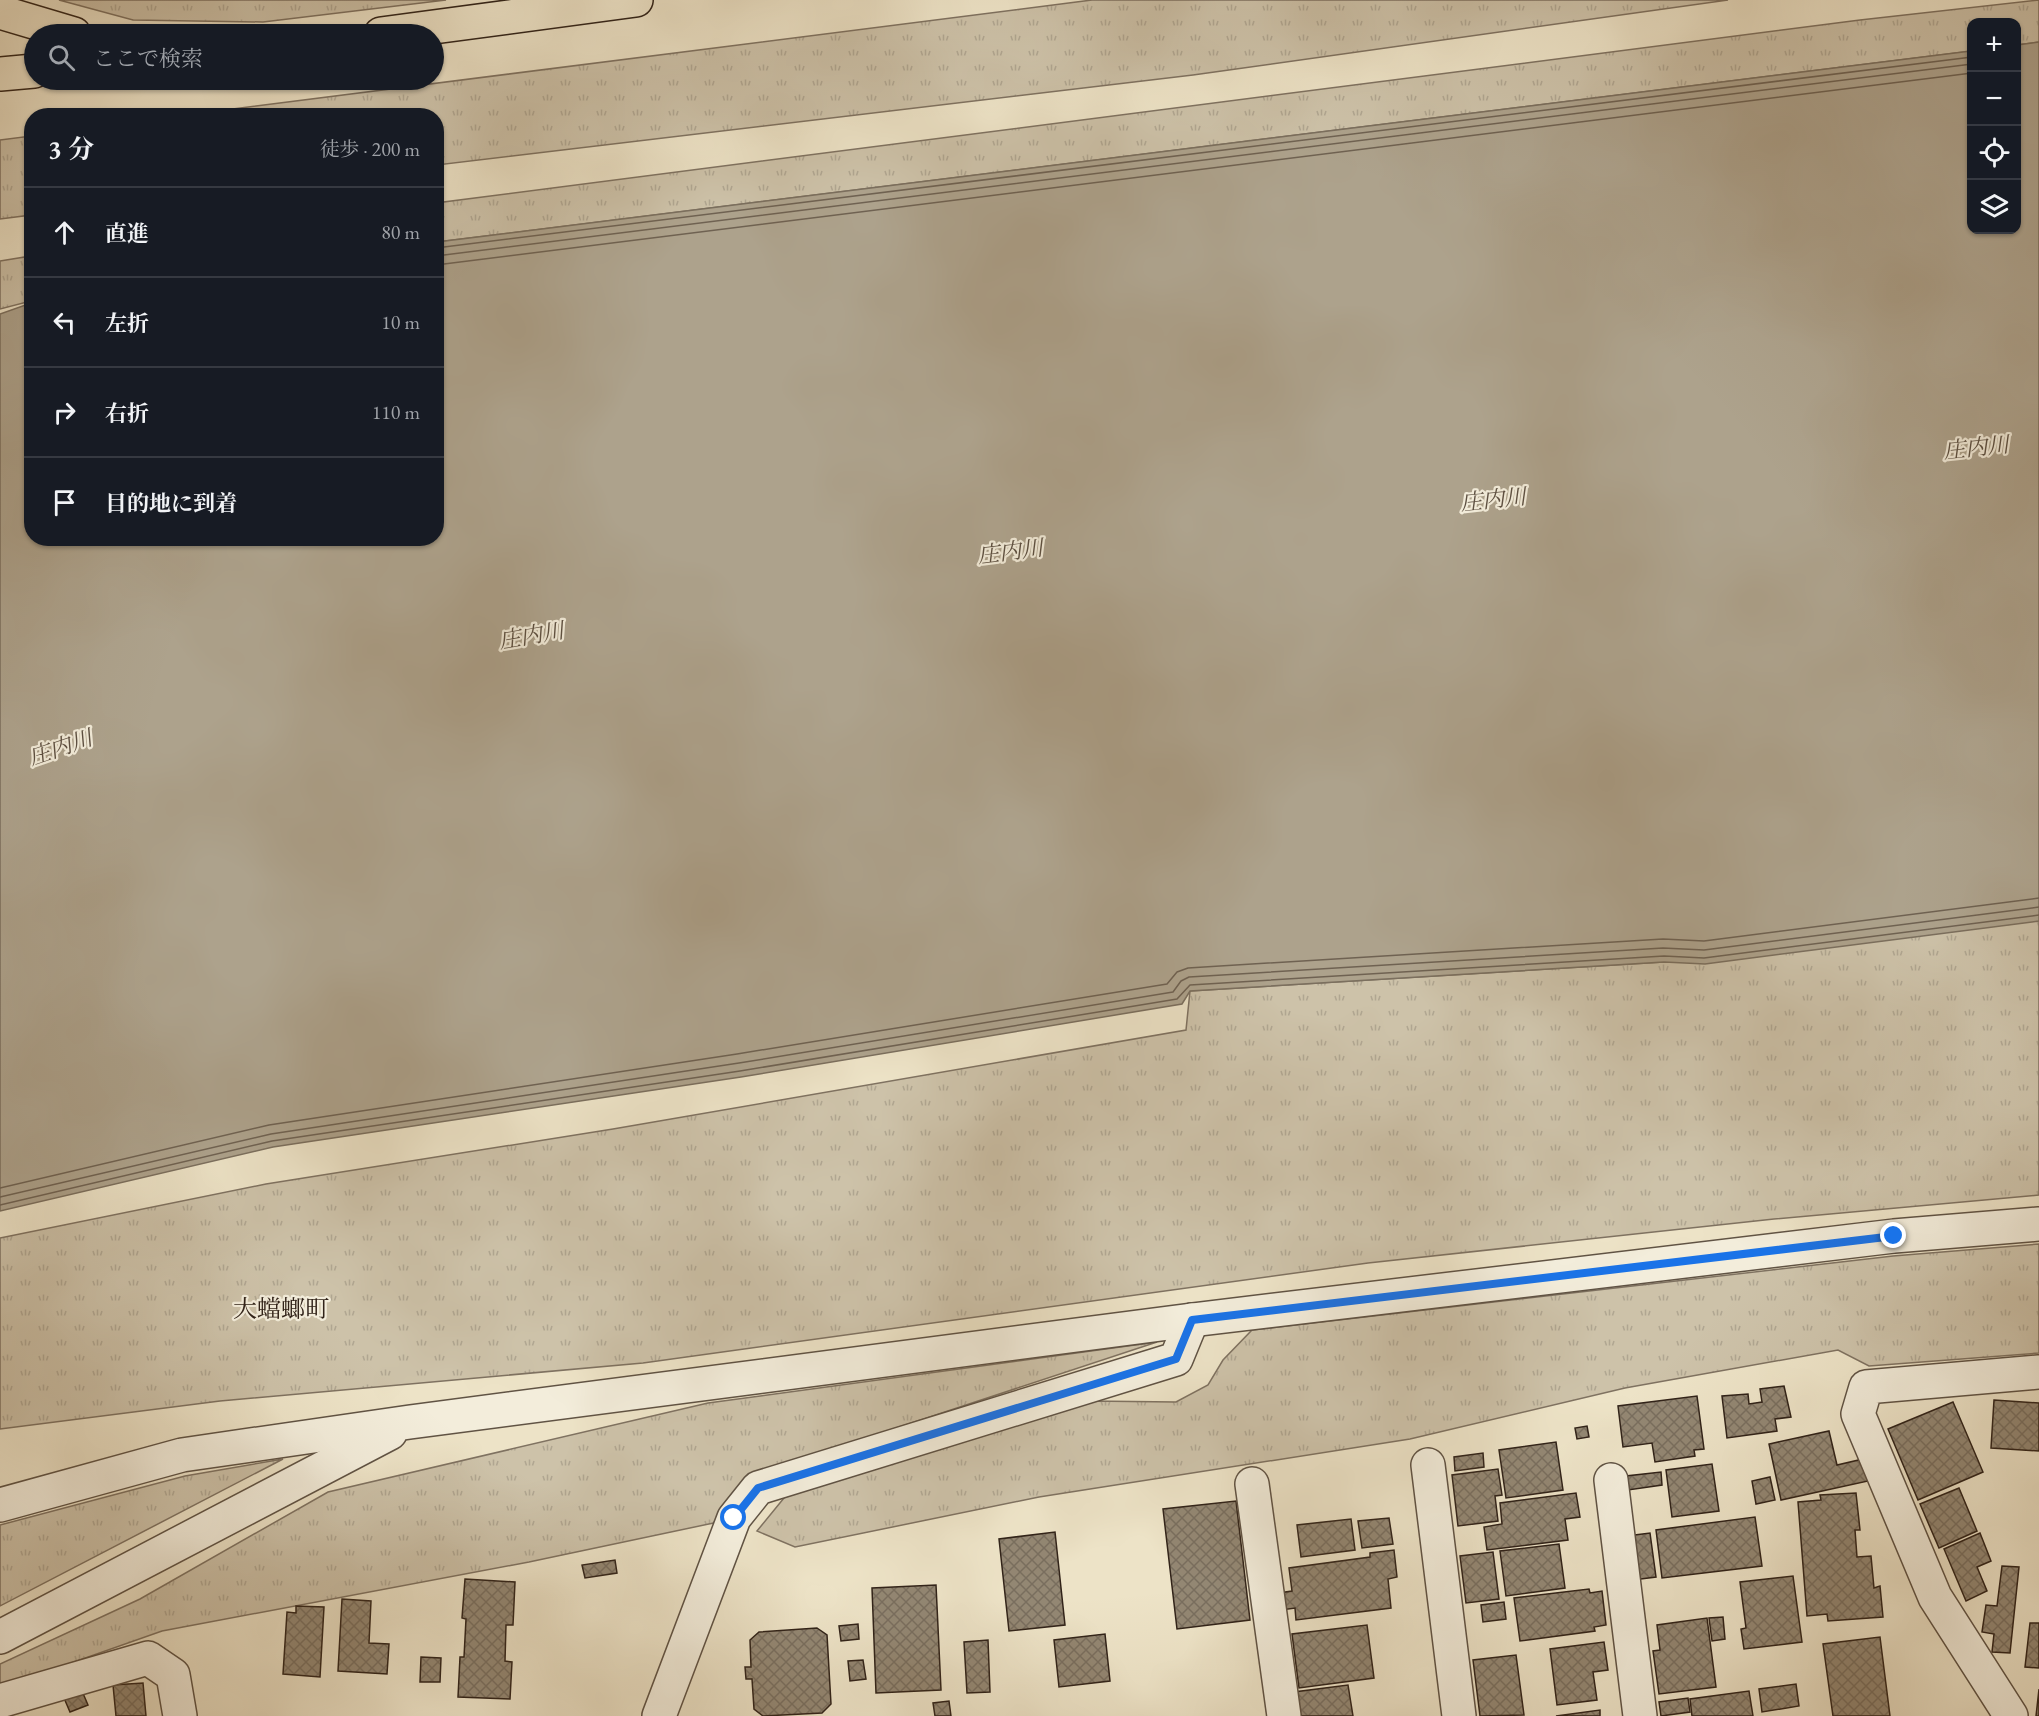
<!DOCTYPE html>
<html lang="ja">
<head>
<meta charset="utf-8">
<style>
	:root { --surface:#171b24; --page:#20242c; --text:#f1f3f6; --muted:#9ea1a6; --line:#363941 }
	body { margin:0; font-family:"EB Garamond","Noto Serif JP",serif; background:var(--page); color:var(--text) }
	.controls { position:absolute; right:18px; top:18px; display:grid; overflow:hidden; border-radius:12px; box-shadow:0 2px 4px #0004 }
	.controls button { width:54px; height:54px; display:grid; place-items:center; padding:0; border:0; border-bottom:2px solid var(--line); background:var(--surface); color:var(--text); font:30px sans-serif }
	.stop { position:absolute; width:18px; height:18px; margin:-14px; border:4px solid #1a73e8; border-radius:50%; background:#fff }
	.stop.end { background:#1a73e8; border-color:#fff; box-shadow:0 2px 6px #0008 }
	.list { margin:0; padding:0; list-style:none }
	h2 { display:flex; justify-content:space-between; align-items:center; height:78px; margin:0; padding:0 24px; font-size:26px }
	h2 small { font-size:20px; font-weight:400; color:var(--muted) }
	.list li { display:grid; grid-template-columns:39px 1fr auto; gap:18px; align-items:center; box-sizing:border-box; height:90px; padding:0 24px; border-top:2px solid var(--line) }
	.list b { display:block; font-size:22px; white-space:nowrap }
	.list em { font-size:20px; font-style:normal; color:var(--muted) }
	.icon { flex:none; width:33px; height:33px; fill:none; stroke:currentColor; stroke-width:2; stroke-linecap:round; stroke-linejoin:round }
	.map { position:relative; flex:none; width:2039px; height:1716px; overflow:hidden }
	.search { position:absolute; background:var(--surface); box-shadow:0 2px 4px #0004; left:24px; top:24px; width:420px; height:66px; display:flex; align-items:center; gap:15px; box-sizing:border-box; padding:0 21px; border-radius:33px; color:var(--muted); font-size:22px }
	.panel { position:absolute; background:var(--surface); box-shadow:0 2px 4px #0004; left:24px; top:108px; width:420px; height:438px; border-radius:24px }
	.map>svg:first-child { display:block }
	.grass { fill:url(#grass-tufts); stroke:#7f7261; stroke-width:1.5 }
	.water { fill:#ada28c; stroke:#7b6f5e; stroke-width:1.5 }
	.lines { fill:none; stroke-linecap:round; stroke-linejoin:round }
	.shore { stroke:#6f6252; stroke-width:1.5 }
	.building { fill:url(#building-cross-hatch); stroke:#312319; stroke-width:1.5 }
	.minor-casing { stroke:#605344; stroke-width:36 }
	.major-casing { stroke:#312319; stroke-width:36 }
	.minor { stroke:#f3eddb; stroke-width:33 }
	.major { stroke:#ede3c7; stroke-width:33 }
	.route { stroke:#1a73e8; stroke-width:8 }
	.labels { text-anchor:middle; stroke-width:4.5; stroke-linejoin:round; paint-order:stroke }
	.water-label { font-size:22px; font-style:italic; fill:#5c4f41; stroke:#f3eddb }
	.quarter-label { font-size:24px; fill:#312319; stroke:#f3eddb }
</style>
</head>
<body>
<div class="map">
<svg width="2039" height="1716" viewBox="0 0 2039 1716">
	<defs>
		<pattern id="grass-tufts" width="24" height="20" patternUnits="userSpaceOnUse" patternTransform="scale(1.5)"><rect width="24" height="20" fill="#cdc2a9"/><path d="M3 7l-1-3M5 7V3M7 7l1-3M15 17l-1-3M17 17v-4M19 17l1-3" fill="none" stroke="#b0a691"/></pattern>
		<pattern id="building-cross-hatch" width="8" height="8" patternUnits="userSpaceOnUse" patternTransform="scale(1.5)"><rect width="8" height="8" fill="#938773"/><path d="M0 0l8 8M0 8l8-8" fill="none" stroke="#796e5e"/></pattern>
	</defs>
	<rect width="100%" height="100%" fill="#ede3c7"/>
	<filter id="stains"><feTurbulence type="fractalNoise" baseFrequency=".00333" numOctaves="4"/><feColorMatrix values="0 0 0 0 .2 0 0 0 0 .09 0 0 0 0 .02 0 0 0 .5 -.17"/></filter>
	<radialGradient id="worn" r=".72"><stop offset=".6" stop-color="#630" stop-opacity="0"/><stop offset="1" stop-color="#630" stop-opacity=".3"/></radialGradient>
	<g class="grass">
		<path d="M59,0H446L263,22L133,20Z"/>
		<path d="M1092,0H1728L1193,75L437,165L436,116L186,115Z"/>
		<path d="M2039,0V42L2017,45L2016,22H1972L1971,51L437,242L436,203L1860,20Z"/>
		<path d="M31,136V215L0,219V140Z"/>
		<path d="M31,256V301L0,309V261Z"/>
		<path d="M2039,919V1195L1774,1219L1368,1263L643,1363L220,1401L0,1429V1238L266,1184L613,1129L1186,1030L1190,991L1664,962Z"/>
		<path d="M2039,1244V1353L1869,1366L1838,1350L1625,1388L1410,1439L1039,1497L795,1547L757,1531L793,1487L1088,1401L1176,1402L1208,1385L1223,1360L1252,1330L1893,1256Z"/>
		<path d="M1157,1342L748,1477L723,1521L529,1562L162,1631L0,1688V1664L140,1599L328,1492L708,1403Z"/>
		<path d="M283,1459L0,1606V1525L185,1476Z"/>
	</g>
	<path class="water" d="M2039,42V921L1705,964L1664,962L1190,991L1182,1004L741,1077L273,1147L0,1211V314L31,303L32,538H436L437,242L1971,51L1972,230H2016L2017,45Z"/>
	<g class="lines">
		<g class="shore">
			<path d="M436,248L1972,57"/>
			<path d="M436,256L1972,64"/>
			<path d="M436,265L1972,73"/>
			<path d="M0,1188L269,1125L737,1054L1167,984L1177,972L1188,968L1663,939L1704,941L2039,898"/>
			<path d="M0,1197L271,1134L739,1063L1173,992L1181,981L1189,977L1663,948L1704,950L2039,907"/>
			<path d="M0,1205L272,1141L740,1071L1177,999L1190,985L1664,956L1704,958L2039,915"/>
		</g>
	</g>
	<g class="building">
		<path d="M1784,1386L1791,1417L1775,1419L1777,1431L1727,1438L1722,1396L1748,1394L1749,1404L1762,1402L1760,1389Z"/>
		<path d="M1697,1396L1704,1449L1694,1450L1695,1456L1655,1462L1652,1443L1623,1447L1618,1406Z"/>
		<path d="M1994,1400L2039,1403V1451L1991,1448Z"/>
		<path d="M1953,1402L1983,1472L1918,1500L1888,1429Z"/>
		<path d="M1587,1426L1589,1437L1577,1439L1575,1428Z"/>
		<path d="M1829,1431L1837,1465L1863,1459L1868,1481L1781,1500L1769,1444Z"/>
		<path d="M1556,1442L1563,1490L1506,1498L1499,1450Z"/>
		<path d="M1483,1453L1484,1467L1455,1471L1454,1457Z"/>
		<path d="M1712,1464L1719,1511L1672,1517L1666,1470Z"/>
		<path d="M1498,1469L1502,1495L1495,1496L1498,1521L1458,1526L1452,1475Z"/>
		<path d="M1661,1472L1662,1485L1628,1490L1626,1476Z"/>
		<path d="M1770,1477L1775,1500L1756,1504L1752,1481Z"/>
		<path d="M1959,1488L1977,1531L1939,1548L1920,1504Z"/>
		<path d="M1576,1493L1580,1517L1565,1519L1568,1540L1487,1550L1484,1527L1502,1524L1500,1503Z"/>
		<path d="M1856,1493L1860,1530H1855L1857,1557L1871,1556L1874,1588L1880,1586L1883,1617L1828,1621L1827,1614L1807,1616L1798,1502L1821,1500L1820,1495Z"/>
		<path d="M1236,1501L1250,1620L1177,1629L1163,1509Z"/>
		<path d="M1755,1517L1762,1566L1662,1578L1656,1530Z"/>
		<path d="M1389,1518L1393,1544L1362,1548L1358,1521Z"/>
		<path d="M1351,1519L1355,1550L1301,1557L1297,1525Z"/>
		<path d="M1055,1532L1065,1625L1009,1631L999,1539Z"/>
		<path d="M1650,1533L1656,1577L1633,1580L1627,1536Z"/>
		<path d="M1980,1533L1991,1561L1977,1567L1987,1591L1966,1601L1944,1549Z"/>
		<path d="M1559,1544L1565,1588L1506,1596L1500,1551Z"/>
		<path d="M1394,1550L1397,1577L1388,1579L1391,1608L1296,1620L1295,1608L1281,1610L1279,1593L1292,1591L1289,1568L1370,1557V1553Z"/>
		<path d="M1493,1552L1499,1599L1466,1603L1460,1556Z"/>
		<path d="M615,1560L617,1573L585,1578L582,1565Z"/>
		<path d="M2002,1566L2019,1567L2010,1653L1992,1652L1994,1634L1982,1632L1986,1605L1997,1606Z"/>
		<path d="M1793,1576L1802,1642L1744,1649L1741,1629L1746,1628L1740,1582Z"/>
		<path d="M465,1579L515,1582L513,1625H506L505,1661L512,1662L510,1699L458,1697L460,1657H464L466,1619L462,1618Z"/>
		<path d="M936,1585L941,1690L876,1693L872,1588Z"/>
		<path d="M1589,1589L1590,1593L1602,1591L1606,1625L1594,1627L1595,1631L1520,1641L1514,1598Z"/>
		<path d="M342,1599L371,1601L369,1643L389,1644L387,1674L338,1671Z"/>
		<path d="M1504,1602L1506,1619L1483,1622L1481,1605Z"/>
		<path d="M296,1606L324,1607L320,1677L283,1674L287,1612L296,1613Z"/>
		<path d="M1723,1617L1725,1639L1712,1641L1709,1618Z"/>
		<path d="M1707,1618L1716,1687L1659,1694L1653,1651L1660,1650L1657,1625Z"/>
		<path d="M2030,1623H2039V1668L2025,1667Z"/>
		<path d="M858,1624L859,1639L841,1641L839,1626Z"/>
		<path d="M1367,1625L1374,1678L1299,1688L1292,1634Z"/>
		<path d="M817,1628L827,1635L831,1704L822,1713L763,1716L754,1709L752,1679H746L745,1667H751L750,1640L759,1632Z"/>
		<path d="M1105,1634L1110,1681L1059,1687L1054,1640Z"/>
		<path d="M1880,1637L1890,1716H1833L1823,1644Z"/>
		<path d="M988,1640L990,1692L967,1693L964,1642Z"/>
		<path d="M1604,1642L1608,1670L1593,1672L1597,1700L1557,1705L1550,1649Z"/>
		<path d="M1516,1655L1524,1715L1480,1716L1473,1660Z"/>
		<path d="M421,1657L441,1658L440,1682H420Z"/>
		<path d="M863,1660L866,1679L850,1681L848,1661Z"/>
		<path d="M143,1683L146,1716H116L113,1685Z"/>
		<path d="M1796,1684L1799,1706L1762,1712L1759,1689Z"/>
		<path d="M1348,1685L1353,1716H1297L1294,1692Z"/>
		<path d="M2039,1689V1716H2036Z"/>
		<path d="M82,1691L88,1705L70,1712L64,1698Z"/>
		<path d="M1749,1691L1753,1716H1692L1690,1699Z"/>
		<path d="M1688,1698L1690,1712L1661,1716L1659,1702Z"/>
		<path d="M949,1701L951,1716H935L933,1703Z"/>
		<path d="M1600,1710V1716H1556Z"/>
	</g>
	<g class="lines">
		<defs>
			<g id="minor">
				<path d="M1428,1465L1459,1716"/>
				<path d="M1611,1480L1640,1716"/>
				<path d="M1252,1484L1284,1716"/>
				<path d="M0,1505L182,1455L410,1422L1192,1320L1894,1236L2039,1224"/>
				<path d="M0,1637L390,1433"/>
				<path d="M0,1701L148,1658L173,1675L180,1716"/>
				<path d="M659,1716L734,1518L758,1488L1176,1359L1192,1320"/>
				<path d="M2011,1716L1935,1597L1858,1414L1866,1387L2039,1372"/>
			</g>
			<g id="major">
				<path d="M0,12L74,34"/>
				<path d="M381,34L636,0"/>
				<path d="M0,74L34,71"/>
			</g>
		</defs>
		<use href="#minor" class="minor-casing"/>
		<use href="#major" class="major-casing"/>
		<use href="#minor" class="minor"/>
		<use href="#major" class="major"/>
	</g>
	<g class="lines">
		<path class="route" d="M734,1518L758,1488L1176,1359L1192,1320L1894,1236"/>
	</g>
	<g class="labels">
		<g class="water-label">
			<text transform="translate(1976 447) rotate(-6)" y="8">庄内川</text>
			<text transform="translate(1493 499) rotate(-6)" y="8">庄内川</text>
			<text transform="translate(1010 551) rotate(-7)" y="8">庄内川</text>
			<text transform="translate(531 635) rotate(-10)" y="8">庄内川</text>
			<text transform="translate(60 747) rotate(-19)" y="8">庄内川</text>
		</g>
		<g class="quarter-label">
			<text x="281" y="1317">大蟷螂町</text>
		</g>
	</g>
	<rect width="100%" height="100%" filter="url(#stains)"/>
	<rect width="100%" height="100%" fill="url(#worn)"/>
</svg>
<div class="controls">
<button>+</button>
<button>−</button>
<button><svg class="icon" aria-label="locate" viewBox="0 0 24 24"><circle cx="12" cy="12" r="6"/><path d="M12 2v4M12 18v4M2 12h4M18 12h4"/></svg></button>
<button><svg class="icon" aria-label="layers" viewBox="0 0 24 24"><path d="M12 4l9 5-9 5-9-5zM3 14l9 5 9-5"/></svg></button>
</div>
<div class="stop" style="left:734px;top:1518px"></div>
<div class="stop end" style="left:1894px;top:1236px"></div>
<div class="search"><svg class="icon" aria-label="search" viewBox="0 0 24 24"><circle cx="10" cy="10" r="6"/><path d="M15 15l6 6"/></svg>ここで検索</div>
<section class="panel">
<h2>3 分<small>徒歩 · 200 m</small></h2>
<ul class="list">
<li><svg class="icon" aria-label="ahead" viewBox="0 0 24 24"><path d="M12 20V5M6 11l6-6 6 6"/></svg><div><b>直進</b></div><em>80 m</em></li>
<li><svg class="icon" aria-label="left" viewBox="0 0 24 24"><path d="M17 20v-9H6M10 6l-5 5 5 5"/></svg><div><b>左折</b></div><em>10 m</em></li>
<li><svg class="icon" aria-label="right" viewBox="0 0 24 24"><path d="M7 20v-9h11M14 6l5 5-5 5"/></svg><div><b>右折</b></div><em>110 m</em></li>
<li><svg class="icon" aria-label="arrive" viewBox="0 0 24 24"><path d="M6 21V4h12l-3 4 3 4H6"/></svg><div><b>目的地に到着</b></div></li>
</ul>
</section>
</div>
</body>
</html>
